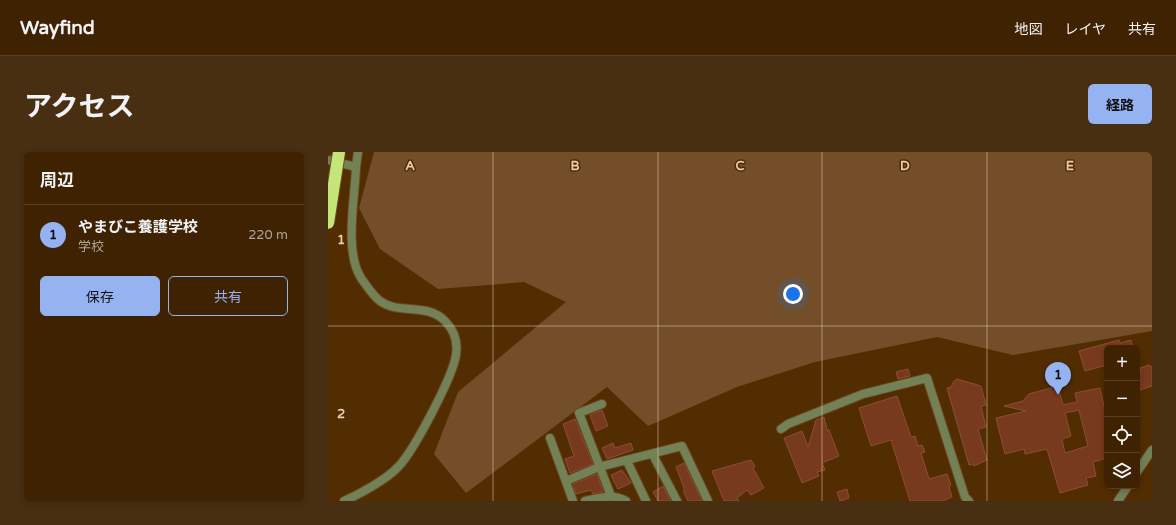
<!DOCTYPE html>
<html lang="ja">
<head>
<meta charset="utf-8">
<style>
	:root { --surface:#3e2202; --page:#492f11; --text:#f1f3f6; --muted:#ada499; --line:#573f24; --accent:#95b2f1 }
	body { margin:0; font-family:"Varela Round","Noto Sans JP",sans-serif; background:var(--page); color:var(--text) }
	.controls { position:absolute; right:12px; bottom:12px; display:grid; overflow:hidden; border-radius:6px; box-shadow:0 2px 6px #0003 }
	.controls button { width:36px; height:36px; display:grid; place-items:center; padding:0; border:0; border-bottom:1px solid var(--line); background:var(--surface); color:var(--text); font:20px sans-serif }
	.you { position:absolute; left:465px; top:142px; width:14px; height:14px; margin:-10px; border:3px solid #fff; border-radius:50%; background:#1a73e8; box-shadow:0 0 0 6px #1a73e833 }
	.badge { display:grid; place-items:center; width:26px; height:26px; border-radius:50%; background:var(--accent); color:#111; font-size:13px; font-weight:700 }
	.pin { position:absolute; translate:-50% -33px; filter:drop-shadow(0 1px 2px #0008) }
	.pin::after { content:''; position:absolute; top:21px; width:14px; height:12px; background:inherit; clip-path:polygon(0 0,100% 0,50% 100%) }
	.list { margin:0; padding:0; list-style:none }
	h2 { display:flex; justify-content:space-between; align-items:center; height:52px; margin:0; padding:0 16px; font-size:17px }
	h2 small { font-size:13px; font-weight:400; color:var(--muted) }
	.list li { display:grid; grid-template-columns:26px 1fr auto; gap:12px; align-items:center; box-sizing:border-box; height:60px; padding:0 16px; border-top:1px solid var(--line) }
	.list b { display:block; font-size:15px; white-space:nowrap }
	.list p { margin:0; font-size:13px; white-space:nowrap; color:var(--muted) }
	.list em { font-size:13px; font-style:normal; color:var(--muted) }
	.actions { display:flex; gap:8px; padding:12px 16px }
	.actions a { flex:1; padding:9px 0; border:1px solid var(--accent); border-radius:6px; text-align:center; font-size:14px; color:var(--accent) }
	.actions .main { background:var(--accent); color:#111 }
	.icon { flex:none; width:22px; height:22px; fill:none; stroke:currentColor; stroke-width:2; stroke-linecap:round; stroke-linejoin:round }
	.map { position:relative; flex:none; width:824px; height:349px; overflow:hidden; border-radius:6px }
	header { display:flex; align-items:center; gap:24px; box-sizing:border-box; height:56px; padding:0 20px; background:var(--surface); border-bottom:1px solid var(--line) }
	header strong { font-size:19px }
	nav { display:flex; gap:22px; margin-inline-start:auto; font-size:14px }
	.intro { display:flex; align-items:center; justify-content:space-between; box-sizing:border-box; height:96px; padding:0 24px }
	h1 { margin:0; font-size:28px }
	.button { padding:10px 18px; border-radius:6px; background:var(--accent); color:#111; font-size:14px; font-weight:700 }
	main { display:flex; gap:24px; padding:0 24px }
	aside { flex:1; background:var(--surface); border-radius:6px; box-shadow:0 2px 6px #0003 }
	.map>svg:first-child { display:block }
	.green { fill:#744e29 }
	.building { fill:#773a1f; stroke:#8d4e33; fill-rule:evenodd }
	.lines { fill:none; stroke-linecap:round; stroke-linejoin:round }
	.street-casing { stroke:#6d4922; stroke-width:10 }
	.street { stroke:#738156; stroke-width:8 }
	.highway-bridge-casing { stroke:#6d4922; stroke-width:14; stroke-linecap:butt }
	.highway-bridge { stroke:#c4e578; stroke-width:12 }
	.grid { fill:none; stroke:#e8cbb2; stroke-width:1; stroke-opacity:0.55 }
	.grid-label { font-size:13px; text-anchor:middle; font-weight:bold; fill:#e8cbb2; stroke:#522d02; stroke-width:3; stroke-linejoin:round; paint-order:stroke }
</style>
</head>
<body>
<header>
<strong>Wayfind</strong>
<nav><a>地図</a><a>レイヤ</a><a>共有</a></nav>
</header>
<div class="intro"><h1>アクセス</h1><a class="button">経路</a></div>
<main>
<aside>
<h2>周辺<small></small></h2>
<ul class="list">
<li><span class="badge">1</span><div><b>やまびこ養護学校</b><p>学校</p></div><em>220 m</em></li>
</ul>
<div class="actions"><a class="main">保存</a><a>共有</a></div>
</aside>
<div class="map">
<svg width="824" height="349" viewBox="0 0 824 349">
	<rect width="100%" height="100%" fill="#522d02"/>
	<path class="green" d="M46,0H824V179L685,203L609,185L487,210L409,235L320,274L279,235L138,341L106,302L130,240L238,150L196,130L110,137L52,97L31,56Z"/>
	<g class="building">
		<path d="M791,188L792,191L803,188L805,196H779V213L757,219L751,199Z"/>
		<path d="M821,213L824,215V234L809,239V220H813L812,216Z"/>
		<path d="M580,217L582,224L570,227L568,220Z"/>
		<path d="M629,227L653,234L658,253L653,254L658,275L650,277L659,308L646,314L645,312L641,313L619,236L623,235L626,229Z"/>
		<path d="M730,234L735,253L749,250L747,241L772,236L779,268V306L765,310L768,324L758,326L760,333L732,341L719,297L697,302L696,297L677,302L668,266L698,259L676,254L695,249L701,242ZM751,258L760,294L737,301L734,287L743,284L737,261Z"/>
		<path d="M569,244L583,285L587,284L590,294L594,293L597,300L593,301L601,327L619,322L623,333L621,335L624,345L615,349H582L563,288L543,294L531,256Z"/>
		<path d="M274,258L280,274L268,279L262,263Z"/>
		<path d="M496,265L499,278H501L511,304L494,311L497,318L489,320L491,324L474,331L456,286L474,279L480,295L488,268Z"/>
		<path d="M247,267L265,312L242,321L237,307L246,304L235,272Z"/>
		<path d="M285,291L287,296L303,291L305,298L279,307L274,296Z"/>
		<path d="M423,308L427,314L425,316L436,336L423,343L419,338L409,346L411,349H396L384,319Z"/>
		<path d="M356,311L374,349H360L356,341V336L348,315Z"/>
		<path d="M294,318L303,331L290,337L283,323Z"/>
		<path d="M269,322L275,340L265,342L263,338L248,342L245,332Z"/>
		<path d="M335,334L336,336L343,349H330L325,340Z"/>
		<path d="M519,337L521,346L512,349L509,340Z"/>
	</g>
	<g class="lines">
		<defs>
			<g id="street">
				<path d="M0,8L28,15L30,0"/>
				<path d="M274,252L251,261L283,344"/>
				<path d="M453,277L460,272L535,242L599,226L637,345L641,349"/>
				<path d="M222,286L245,349"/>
				<path d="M325,303L349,349"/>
				<path d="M299,309L318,349"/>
				<path d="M809,320L824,298"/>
				<path d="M238,329L271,315L354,294L380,349"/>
				<path d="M16,349C32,342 59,327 70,315C86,299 125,224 128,203C130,190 126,178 117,169C98,150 71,163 52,149C45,144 38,133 33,126C16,99 27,46 28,15"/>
				<path d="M257,349C271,346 285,341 298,349"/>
				<path d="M790,349L800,334"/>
			</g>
		</defs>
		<use href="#street" class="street-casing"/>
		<use href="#street" class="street"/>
		<defs>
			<path id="highway-bridge" d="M0,71L11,0"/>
		</defs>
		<use href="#highway-bridge" class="highway-bridge-casing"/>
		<use href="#highway-bridge" class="highway-bridge"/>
	</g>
	<path class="grid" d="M165,0V349M330,0V349M494,0V349M659,0V349M0,174H824"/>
	<g class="grid-label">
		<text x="82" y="18">A</text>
		<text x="247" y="18">B</text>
		<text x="412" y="18">C</text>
		<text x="577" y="18">D</text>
		<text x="742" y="18">E</text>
		<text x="13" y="92">1</text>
		<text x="13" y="266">2</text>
	</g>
</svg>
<div class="controls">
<button>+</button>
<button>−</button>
<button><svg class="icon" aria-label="locate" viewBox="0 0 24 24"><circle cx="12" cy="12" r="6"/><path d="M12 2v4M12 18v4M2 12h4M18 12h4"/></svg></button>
<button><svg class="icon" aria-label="layers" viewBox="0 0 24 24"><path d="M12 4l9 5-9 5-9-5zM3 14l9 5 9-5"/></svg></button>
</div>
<div class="you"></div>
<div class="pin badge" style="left:730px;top:243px">1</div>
</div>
</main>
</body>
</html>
